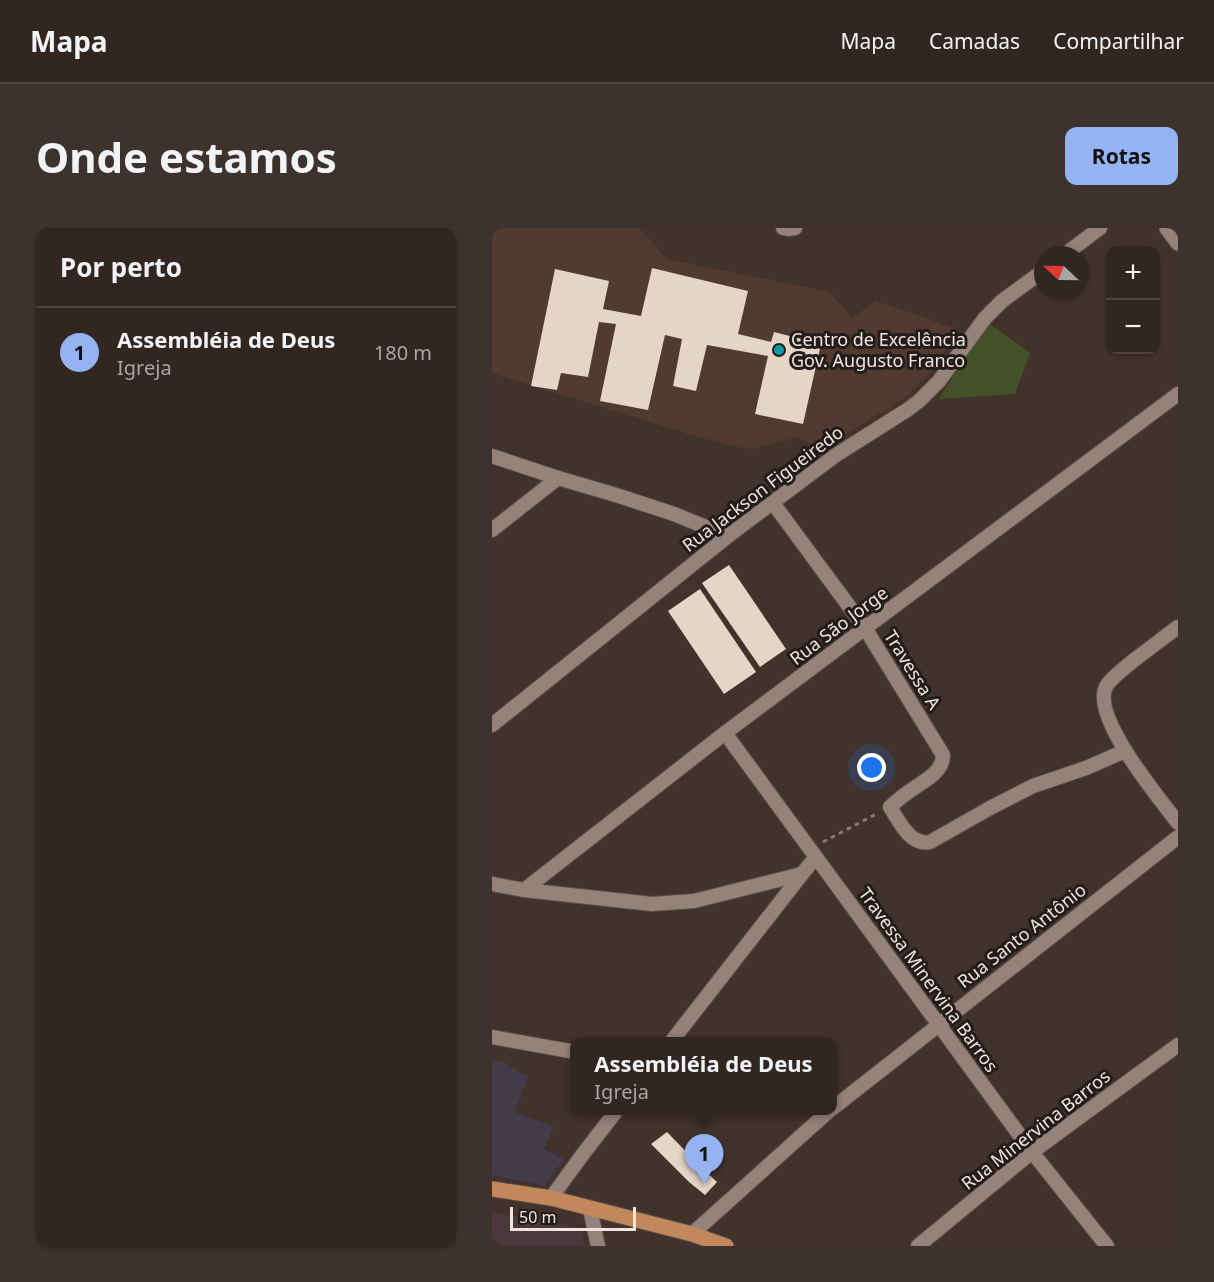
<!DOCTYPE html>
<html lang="pt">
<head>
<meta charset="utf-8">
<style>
	:root { --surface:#322621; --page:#3d322e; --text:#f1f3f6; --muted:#a8a5a5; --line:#4d433f; --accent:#95b2f1 }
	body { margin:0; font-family:"Noto Sans",sans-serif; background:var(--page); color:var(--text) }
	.controls { position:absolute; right:18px; top:18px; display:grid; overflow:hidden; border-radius:12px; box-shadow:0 2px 4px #0004 }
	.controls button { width:54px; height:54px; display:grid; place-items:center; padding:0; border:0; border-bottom:2px solid var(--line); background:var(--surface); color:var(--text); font:30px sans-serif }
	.compass { position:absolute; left:542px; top:18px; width:54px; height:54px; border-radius:50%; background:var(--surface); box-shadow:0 2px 4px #0004; rotate:292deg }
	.scale { position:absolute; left:18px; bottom:15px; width:126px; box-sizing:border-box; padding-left:6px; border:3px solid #efe5e0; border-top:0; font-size:16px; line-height:21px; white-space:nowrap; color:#efe5e0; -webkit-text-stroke:4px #231c19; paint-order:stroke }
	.you { position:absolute; left:380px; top:540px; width:21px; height:21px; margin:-15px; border:4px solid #fff; border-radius:50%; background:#1a73e8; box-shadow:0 0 0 9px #1a73e833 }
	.badge { display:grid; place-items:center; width:39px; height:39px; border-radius:50%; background:var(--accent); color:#111; font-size:20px; font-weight:700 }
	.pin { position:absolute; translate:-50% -50px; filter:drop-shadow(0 2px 3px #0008) }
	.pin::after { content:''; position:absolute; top:32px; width:21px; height:18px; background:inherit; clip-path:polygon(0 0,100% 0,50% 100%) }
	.popup { position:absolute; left:78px; top:809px; width:267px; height:78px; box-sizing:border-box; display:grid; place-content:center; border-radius:12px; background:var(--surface); filter:drop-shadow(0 2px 4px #0005); font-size:20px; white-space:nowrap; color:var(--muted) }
	.popup b { font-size:22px; color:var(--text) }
	.popup::after { content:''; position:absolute; left:50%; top:100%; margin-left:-12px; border:12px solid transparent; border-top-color:var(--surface) }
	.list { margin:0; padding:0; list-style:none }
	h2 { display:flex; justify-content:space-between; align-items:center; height:78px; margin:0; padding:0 24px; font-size:26px }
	h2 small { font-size:20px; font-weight:400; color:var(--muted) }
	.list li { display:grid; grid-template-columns:39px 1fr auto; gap:18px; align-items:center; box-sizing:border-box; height:90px; padding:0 24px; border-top:2px solid var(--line) }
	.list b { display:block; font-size:22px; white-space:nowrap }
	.list p { margin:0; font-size:20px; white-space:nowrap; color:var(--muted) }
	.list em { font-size:20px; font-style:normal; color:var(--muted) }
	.map { position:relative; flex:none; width:686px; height:1018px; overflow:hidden; border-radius:12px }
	header { display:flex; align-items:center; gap:36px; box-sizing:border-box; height:84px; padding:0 30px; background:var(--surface); border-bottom:2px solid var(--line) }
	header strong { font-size:28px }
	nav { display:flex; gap:33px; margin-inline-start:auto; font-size:21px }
	.intro { display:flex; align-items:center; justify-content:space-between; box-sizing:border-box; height:144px; padding:0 36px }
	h1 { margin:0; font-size:42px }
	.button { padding:15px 27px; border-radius:12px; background:var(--accent); color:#111; font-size:21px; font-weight:700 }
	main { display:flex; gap:36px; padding:0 36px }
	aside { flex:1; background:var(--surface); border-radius:12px; box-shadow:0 2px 4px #0004 }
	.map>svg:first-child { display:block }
	.commercial { fill:#433a4a }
	.industrial { fill:#4b383f }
	.built { fill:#503a31 }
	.green { fill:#445028 }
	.building { fill:#e4d5c7 }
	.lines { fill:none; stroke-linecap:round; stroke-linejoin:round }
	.minor-casing { stroke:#5c4f49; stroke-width:16 }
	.tertiary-casing { stroke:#5c4f49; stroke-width:17 }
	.primary-casing { stroke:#5c4f49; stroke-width:17 }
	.path { stroke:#877a74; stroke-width:3; stroke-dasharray:4.5 4.5; stroke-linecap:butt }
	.minor { stroke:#95837b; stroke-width:14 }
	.tertiary { stroke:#95837b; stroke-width:15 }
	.primary { stroke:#c2885c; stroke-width:15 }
	.culture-dot { fill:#0f9aa8; stroke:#231c19; stroke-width:2 }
	.labels { text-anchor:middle; stroke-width:6; stroke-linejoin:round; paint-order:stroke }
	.poi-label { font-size:18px; fill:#efe5e0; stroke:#231c19; text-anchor:start }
	.street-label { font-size:18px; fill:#efe5e0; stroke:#231c19 }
</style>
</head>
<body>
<header>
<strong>Mapa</strong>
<nav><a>Mapa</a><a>Camadas</a><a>Compartilhar</a></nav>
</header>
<div class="intro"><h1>Onde estamos</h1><a class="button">Rotas</a></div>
<main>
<aside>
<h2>Por perto<small></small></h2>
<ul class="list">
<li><span class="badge">1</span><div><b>Assembléia de Deus</b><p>Igreja</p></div><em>180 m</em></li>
</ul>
</aside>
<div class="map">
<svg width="686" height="1018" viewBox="0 0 686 1018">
	<rect width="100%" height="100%" fill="#42322c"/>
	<path class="commercial" d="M0,832L11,834L36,848L23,884L62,899L52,921L72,931L53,958L0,947Z"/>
	<path class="industrial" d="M0,984L88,1000L92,1018H0Z"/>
	<path class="built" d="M0,0H147L175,31L338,64L360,90L384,73L462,100L460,112L439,144L413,170L328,222L306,209L260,221L244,219L196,206L0,145Z"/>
	<path class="green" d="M495,94L538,125L523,166L447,171Z"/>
	<g class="building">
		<path d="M160,40L256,63L246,106L279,114L282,104L329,116L311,196L263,186L276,128L215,117L204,163L181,158L190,111L173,107L156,182L108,173L124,96L107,94L96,149L69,145L65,162L39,158L63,41L117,53L111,81L149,88Z"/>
		<path d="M237,337L294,421L268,439L210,355Z"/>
		<path d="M208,361L264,444L232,466L176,383Z"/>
		<path d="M175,904L209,939L225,954L213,967L197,954L159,916Z"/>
	</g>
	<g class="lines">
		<defs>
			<g id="minor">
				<path d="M291,0L298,1L303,0"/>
				<path d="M572,27L608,0"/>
				<path d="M0,228L66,250L124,267L182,286L236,308"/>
				<path d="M281,275L373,400L451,527C451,545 431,553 418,563C411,567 405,573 398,579C407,593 418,618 438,614L498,580L541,558L594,540L633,523"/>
				<path d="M0,302L66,250"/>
				<path d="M686,399C671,410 657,421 642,432C633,440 622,447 615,457C596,486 668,571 686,595"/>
				<path d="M0,497L236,308L344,227L415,182L427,173L447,153L493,90L510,73L551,43"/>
				<path d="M233,505L540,924L615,1018"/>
				<path d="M0,656L32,662L160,676L202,673L310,646"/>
				<path d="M32,662L233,505L686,166"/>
				<path d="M0,809L83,824"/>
				<path d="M179,814L310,646L323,630"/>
				<path d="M341,880L686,609"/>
				<path d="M59,970L91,926L125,882"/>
				<path d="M98,981L106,1018"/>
				<path d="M200,1006L338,882"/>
				<path d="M426,1018L540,924L686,817"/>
			</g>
			<path id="tertiary" d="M675,0L686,15"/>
			<path id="primary" d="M0,961L59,970L200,1006L234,1018"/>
		</defs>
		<use href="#minor" class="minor-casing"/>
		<use href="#tertiary" class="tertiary-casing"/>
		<use href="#primary" class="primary-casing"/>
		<path class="path" d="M331,614L386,585"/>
		<use href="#minor" class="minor"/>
		<use href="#tertiary" class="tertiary"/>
		<use href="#primary" class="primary"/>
	</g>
	<circle class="culture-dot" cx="287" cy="122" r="6"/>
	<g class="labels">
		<g class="poi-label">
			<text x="299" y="118">Centro de Excelência<tspan x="299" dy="21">Gov. Augusto Franco</tspan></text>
		</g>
		<g class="street-label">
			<text transform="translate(271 261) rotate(-37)" y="6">Rua Jackson Figueiredo</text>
			<text transform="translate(347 398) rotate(-37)" y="6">Rua São Jorge</text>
			<text transform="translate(420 442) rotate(58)" y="6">Travessa A</text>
			<text transform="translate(530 708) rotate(-38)" y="6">Rua Santo Antônio</text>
			<text transform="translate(436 752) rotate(54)" y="6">Travessa Minervina Barros</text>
			<text transform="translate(544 902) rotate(-38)" y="6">Rua Minervina Barros</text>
		</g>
	</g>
</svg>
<div class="controls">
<button>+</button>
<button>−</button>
</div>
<svg class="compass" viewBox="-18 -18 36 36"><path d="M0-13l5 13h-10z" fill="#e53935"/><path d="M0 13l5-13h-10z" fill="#a8a5a5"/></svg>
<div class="scale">50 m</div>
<div class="you"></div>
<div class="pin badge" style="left:212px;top:956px">1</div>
<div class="popup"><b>Assembléia de Deus</b>Igreja</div>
</div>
</main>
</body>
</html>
